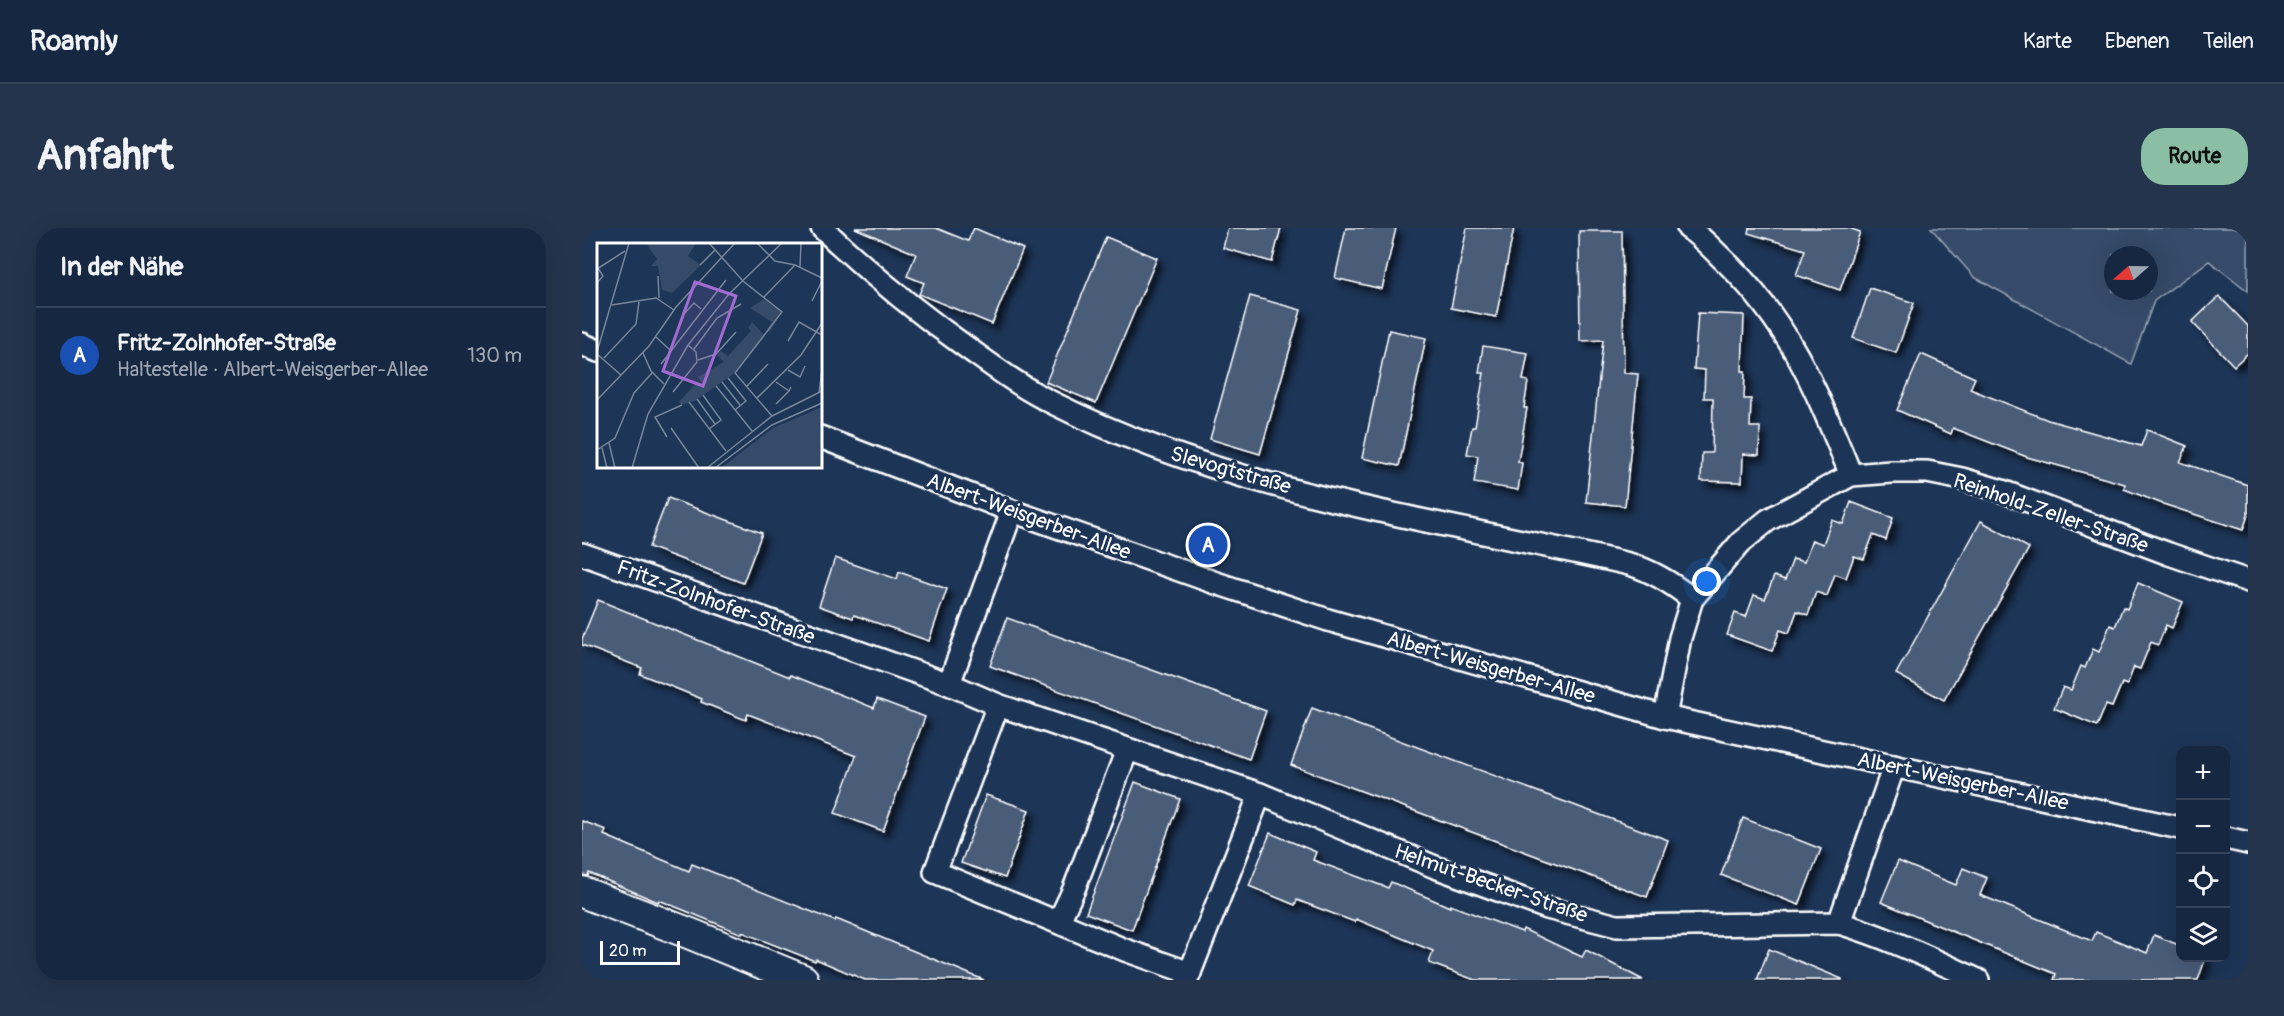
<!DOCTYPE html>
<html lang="de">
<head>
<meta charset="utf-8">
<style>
	:root { --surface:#162841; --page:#23344c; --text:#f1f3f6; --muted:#9ea6b1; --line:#35445a; --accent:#8abfa5 }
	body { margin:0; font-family:Pangolin,sans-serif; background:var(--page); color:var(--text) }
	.controls { position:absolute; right:18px; bottom:18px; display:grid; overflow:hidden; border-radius:12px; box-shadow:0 6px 24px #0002 }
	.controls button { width:54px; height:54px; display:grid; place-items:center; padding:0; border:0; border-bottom:2px solid var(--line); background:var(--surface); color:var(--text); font:30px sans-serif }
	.compass { position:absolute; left:1522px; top:18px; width:54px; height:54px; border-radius:50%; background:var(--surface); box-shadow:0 6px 24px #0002; rotate:250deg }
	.scale { position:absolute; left:18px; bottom:15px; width:80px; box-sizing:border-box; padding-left:6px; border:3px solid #fff; border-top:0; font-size:16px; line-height:21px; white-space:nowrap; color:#fff; -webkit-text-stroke:4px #1d3557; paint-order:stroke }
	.you { position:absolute; left:1125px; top:354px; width:21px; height:21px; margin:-15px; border:4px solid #fff; border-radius:50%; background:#1a73e8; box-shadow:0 0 0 9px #1a73e833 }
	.badge { display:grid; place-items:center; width:39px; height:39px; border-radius:50%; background:var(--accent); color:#fff; font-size:20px; font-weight:700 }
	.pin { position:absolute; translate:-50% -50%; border:3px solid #fff; box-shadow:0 2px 6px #0006 }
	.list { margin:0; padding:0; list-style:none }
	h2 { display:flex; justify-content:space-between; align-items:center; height:78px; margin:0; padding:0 24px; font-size:26px }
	h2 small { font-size:20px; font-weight:400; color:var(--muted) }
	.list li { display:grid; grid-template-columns:39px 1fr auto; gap:18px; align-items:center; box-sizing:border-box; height:96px; padding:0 24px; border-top:2px solid var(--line) }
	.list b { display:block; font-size:22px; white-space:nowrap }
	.list p { margin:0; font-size:20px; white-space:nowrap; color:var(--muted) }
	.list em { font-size:20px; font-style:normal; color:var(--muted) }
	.icon { flex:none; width:33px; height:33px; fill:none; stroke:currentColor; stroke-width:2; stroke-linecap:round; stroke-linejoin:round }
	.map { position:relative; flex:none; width:1666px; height:752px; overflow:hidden; border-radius:24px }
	header { display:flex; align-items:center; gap:36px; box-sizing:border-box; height:84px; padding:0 30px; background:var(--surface); border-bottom:2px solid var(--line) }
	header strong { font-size:28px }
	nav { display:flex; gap:33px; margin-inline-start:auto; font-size:21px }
	.intro { display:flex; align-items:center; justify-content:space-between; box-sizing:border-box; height:144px; padding:0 36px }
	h1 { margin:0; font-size:42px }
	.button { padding:15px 27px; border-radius:24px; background:var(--accent); color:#111; font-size:21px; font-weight:700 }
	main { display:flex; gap:36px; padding:0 36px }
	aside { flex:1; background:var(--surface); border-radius:24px; box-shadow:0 6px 24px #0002 }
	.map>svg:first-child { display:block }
	.green { fill:#364b69; stroke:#9aa5b4; stroke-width:1.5; fill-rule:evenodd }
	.building { fill:#4a5d79; stroke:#fff; stroke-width:1.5; filter:url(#shadow) }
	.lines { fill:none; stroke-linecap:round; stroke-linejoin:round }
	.minor-casing { stroke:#fff; stroke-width:26 }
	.secondary-casing { stroke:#fff; stroke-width:34 }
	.minor { stroke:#1d3557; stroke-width:21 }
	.secondary { stroke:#1d3557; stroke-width:30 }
	.labels { text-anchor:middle; stroke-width:6; stroke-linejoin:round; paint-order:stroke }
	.street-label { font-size:21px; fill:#fff; stroke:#1d3557 }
	.inset-road { fill:none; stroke:#77869a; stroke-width:1.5 }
	.view { fill:#a36bd2; fill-opacity:0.15; stroke:#a36bd2; stroke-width:3 }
	.inset-edge { fill:none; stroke:#fff; stroke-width:3 }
</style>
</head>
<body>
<header>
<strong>Roamly</strong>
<nav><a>Karte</a><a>Ebenen</a><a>Teilen</a></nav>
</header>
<div class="intro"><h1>Anfahrt</h1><a class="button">Route</a></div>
<main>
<aside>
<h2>In der Nähe<small></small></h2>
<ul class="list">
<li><span class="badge" style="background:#1a4fb4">A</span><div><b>Fritz-Zolnhofer-Straße</b><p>Haltestelle · Albert-Weisgerber-Allee</p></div><em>130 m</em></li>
</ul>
</aside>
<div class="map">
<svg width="1666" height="752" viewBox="0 0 1666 752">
	<defs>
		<filter id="shadow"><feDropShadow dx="5.5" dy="5.5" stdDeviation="3" flood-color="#0009"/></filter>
	</defs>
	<rect width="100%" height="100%" fill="#1d3557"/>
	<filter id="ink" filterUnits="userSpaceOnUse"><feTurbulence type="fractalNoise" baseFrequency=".0167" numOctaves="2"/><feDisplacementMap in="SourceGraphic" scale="12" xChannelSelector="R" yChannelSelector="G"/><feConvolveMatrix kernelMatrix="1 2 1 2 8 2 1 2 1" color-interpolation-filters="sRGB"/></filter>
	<g filter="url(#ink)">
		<path class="green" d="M1349,0H1666V63L1627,33L1572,73L1549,136L1392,49ZM1531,27H1567V63H1531Z"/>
		<g class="building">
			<path d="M273,0H354L386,13L392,0L441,21L410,96L337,66L342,55L325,48L334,26Z"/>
			<path d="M646,0H699L690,34L641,20Z"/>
			<path d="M764,0H814L800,61L753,50Z"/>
			<path d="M885,0H932L914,89L869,80Z"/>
			<path d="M1167,0H1267L1278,4L1258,62L1214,47L1223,22L1166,5Z"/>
			<path d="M997,3H1040L1042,145L1056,146L1043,278L1004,274L1021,112L998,113Z"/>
			<path d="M524,9L575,30L514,175L464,154Z"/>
			<path d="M1288,60L1332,75L1314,125L1271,110Z"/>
			<path d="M668,68L719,82L678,226L628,211Z"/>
			<path d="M1637,68L1666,98V125L1652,138L1610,94Z"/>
			<path d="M1116,85L1162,87L1160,143H1163L1162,171H1169L1168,199H1178L1177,227L1161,226L1160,254L1119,253L1120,225H1130L1131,170H1122L1123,142L1112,141Z"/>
			<path d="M807,102L844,110L817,238L780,230Z"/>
			<path d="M901,118L946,125L941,152L946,153L942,180H945L936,234L940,235L936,262L892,255L896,228L885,226L890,199H893L902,145H897Z"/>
			<path d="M1339,126L1393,150L1388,161L1466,192L1559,218L1565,202L1605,218L1598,234L1666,257V287L1661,302L1581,276L1542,261L1543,256L1445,229L1371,200L1369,206L1315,182Z"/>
			<path d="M86,270L180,305L161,355L67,319Z"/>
			<path d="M1269,274L1311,290L1304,312L1291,307L1282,331L1272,328L1264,350L1253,346L1245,368L1234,364L1226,387L1215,383L1207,405L1198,402L1190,423L1145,407L1153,385L1164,389L1172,367L1183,371L1192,348L1203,352L1211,331L1222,334L1230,312L1241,316L1250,292L1261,296Z"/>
			<path d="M1399,293L1447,320L1362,472L1314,446Z"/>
			<path d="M253,330L315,351L317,344L365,361L347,413L272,387L271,390L237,378Z"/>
			<path d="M1556,355L1601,374L1590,400L1584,397L1576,417L1569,414L1558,441L1552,439L1545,457L1540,455L1530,479L1524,477L1515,498L1472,480L1481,459L1489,462L1499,438L1503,440L1511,421L1517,424L1528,397L1533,399L1541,379L1545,381Z"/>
			<path d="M16,372L208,449L209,447L292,480L295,471L343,489L301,603L253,585L274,528L166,486L164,492L119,474L120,471L58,446L60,440L0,417V411Z"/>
			<path d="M425,390L684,483L667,531L408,438Z"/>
			<path d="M730,480L1086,612L1065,669L709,537Z"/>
			<path d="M553,554L598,571L550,702L504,685Z"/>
			<path d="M404,567L447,582L423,650L379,635Z"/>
			<path d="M1161,590L1239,621L1217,677L1139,647Z"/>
			<path d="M0,593L24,602L22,607L107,643L110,636L253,693L254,691L402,752H283L234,731L233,733L160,704V706L77,672L76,674L7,645L6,648L0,647Z"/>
			<path d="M688,605L734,624L731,632L806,660L809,654L868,679V677L940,704L941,701L1000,729L1004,722L1061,752H893L847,735L851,723L774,691L773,694L715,672L713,677L667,658Z"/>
			<path d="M1316,633L1374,657L1381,640L1405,650L1398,667L1510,713L1514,704L1565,725L1572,707L1599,718V729H1624L1616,752H1472L1474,746L1299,674Z"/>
			<path d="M1187,721L1260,751V752H1175Z"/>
		</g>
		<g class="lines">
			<defs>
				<g id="minor">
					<path d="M240,0C287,45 337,86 391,124C416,142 442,161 471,175C650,265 854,292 1047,336C1071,343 1090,355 1110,371"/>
					<path d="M1106,0C1121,10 1133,24 1147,37C1212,102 1235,165 1269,247"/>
					<path d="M0,116L16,123"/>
					<path d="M238,209L430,283L631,354L746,392L1083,489L1598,600"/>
					<path d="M0,326L367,456L416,477L678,566L853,639L965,680L1035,698L1257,695C1305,709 1350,731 1396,752"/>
					<path d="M367,456L430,283"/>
					<path d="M416,477L353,644L543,722L608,745"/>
					<path d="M1083,489L1098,410L1110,371L1159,314L1186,292L1269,247L1310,244H1345L1380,251L1420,263L1587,326L1666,353"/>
					<path d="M1644,610L1666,615"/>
					<path d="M477,693L492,661L545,522"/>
					<path d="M1257,695L1312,538"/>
					<path d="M605,752L678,566"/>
				</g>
				<path id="secondary" d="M0,664L109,706L221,752"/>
			</defs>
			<use href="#minor" class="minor-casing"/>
			<use href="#secondary" class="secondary-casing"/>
			<use href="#minor" class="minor"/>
			<use href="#secondary" class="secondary"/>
		</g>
	</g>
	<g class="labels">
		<g class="street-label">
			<text transform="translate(649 242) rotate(16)" y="7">Slevogtstraße</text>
			<text transform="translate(1469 285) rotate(19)" y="7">Reinhold-Zeller-Straße</text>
			<text transform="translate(447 288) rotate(20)" y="7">Albert-Weisgerber-Allee</text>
			<text transform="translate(134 374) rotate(20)" y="7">Fritz-Zolnhofer-Straße</text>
			<text transform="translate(909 439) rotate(16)" y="7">Albert-Weisgerber-Allee</text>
			<text transform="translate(1381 553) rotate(12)" y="7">Albert-Weisgerber-Allee</text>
			<text transform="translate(909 655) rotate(19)" y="7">Helmut-Becker-Straße</text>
		</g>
	</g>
	<g transform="translate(15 15)">
		<rect width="225" height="225" fill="#1d3557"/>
		<path d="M53,0H99L91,13L104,22L75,50L65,47L61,23H54L60,16L50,2ZM167,56L184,69L173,89L170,86L175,79L153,65ZM155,79L168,93L160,104L135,132L98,158L84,162L82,159L98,141L105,140L101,134L127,119L120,112L124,108L131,113L154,88L151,85ZM225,164V225H124L176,185Z" fill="#364b69"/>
		<path class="inset-road" d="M112,0L146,38L185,69L138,130L175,173M160,0L178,18L198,22L225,35M103,22L118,7M203,24L204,0M0,26L28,8M61,33L62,55M0,40L6,33L1,25M167,54L198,22M215,58L225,38M15,62L59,55L77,67M87,71L97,60L104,66M59,94L73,107M191,98L202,79L225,92M97,106L120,75L144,61M0,109L32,0M46,110L54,128L67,141M0,111L24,132M7,115L39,81L42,59M101,117L119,111L139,89M64,121L129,37M191,127L203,134L208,123M131,135L149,158L138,167M125,139L143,162M179,139L192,148L194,144M119,143L155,188M150,143L171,121M76,149L100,119L99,109L91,102M222,150L225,126M106,152L124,177L112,186M160,155L204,112L225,80M100,156L118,181M0,157L52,103L79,64L138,0M92,159L129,208M179,161L192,148M74,185L102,225M70,194L58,174L85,162M12,200L18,225M5,205L10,225M0,207L18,195L37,150L55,130M35,225L51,171L91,102L132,51L185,0M110,225L175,173L225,148M118,225L175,182L225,160"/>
		<path class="view" d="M98,39L139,53L106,143L66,128Z"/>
		<rect width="225" height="225" class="inset-edge"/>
	</g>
</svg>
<div class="controls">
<button>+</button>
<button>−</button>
<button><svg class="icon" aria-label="locate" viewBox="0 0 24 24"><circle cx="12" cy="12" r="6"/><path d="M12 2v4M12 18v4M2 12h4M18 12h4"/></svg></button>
<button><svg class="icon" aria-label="layers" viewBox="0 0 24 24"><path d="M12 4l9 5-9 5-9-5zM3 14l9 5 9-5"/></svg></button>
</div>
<svg class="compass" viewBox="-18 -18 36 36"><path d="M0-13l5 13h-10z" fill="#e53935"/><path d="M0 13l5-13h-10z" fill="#9ea6b1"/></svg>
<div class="scale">20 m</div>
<div class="you"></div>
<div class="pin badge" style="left:626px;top:317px;background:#1a4fb4">A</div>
</div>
</main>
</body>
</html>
